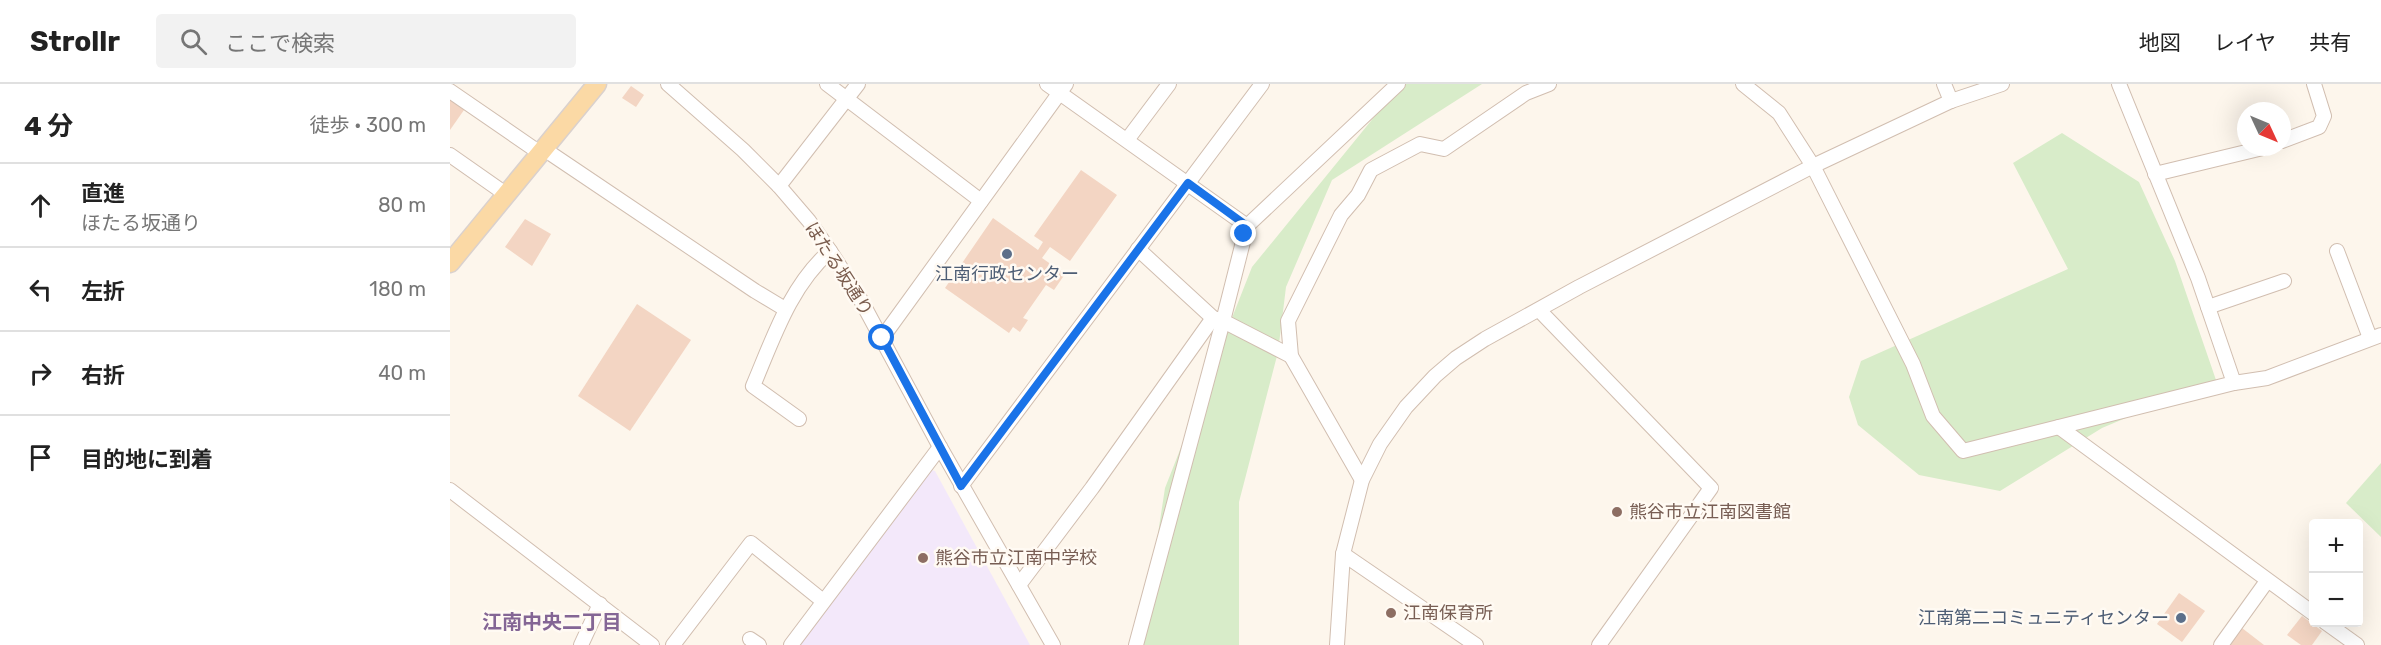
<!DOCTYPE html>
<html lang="ja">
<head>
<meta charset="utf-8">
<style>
	:root { --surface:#fff; --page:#f2f2f2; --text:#222; --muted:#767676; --line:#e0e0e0 }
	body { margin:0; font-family:Rubik,"Noto Sans JP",sans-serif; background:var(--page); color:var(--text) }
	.controls { position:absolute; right:18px; bottom:18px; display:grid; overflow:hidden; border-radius:6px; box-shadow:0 6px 24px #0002 }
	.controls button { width:54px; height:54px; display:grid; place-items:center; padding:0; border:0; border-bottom:2px solid var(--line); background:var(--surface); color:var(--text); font:30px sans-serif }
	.compass { position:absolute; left:1787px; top:18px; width:54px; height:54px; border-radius:50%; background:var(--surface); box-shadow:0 6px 24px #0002; rotate:134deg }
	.stop { position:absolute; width:18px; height:18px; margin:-14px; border:4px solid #1a73e8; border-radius:50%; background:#fff }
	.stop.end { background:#1a73e8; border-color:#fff; box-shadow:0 2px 6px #0008 }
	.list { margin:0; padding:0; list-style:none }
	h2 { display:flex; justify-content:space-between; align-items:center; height:78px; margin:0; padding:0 24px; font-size:26px }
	h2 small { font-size:20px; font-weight:400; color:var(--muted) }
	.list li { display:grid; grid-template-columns:39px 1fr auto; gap:18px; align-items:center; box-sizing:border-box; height:84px; padding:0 24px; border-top:2px solid var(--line) }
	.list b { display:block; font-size:22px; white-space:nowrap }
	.list p { margin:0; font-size:20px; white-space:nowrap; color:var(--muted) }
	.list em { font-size:20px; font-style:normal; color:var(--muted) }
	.icon { flex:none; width:33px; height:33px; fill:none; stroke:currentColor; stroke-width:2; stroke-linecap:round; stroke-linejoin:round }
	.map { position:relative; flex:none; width:1931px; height:561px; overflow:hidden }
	header { display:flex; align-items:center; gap:36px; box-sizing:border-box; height:84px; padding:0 30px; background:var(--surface); border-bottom:2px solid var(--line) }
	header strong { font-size:28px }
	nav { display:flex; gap:33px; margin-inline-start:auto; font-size:21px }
	.search { width:420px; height:54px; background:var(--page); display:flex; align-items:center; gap:15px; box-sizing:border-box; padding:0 21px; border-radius:6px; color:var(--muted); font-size:22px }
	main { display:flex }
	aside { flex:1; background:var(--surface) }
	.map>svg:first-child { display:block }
	.education { fill:#f3e8fa }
	.green { fill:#d8ecc9 }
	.building { fill:#f3d5c3 }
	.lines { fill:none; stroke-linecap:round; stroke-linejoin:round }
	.minor-casing { stroke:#d1beb0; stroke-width:16 }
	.major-casing { stroke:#dad1cd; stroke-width:21 }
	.minor { stroke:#fff; stroke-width:14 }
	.major { stroke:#fbd9a5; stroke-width:18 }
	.route { stroke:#1a73e8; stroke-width:8 }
	.service-dot { fill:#5c6f8a; stroke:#fffaf3; stroke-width:2 }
	.education-dot { fill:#8d6e63; stroke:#fffaf3; stroke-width:2 }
	.labels { text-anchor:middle; stroke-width:5; stroke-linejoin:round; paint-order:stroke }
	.street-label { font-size:18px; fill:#7a5c4d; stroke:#fffaf3 }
	.service-label { font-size:18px; fill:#4e5e75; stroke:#fffaf3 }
	.education-label { font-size:18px; fill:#785e54; stroke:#fffaf3; text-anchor:start }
	.neighbourhood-label { font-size:20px; font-weight:bold; fill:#846695; stroke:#fffaf3 }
</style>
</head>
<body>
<header>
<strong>Strollr</strong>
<div class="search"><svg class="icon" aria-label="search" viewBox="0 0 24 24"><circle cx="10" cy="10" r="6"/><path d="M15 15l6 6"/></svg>ここで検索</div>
<nav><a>地図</a><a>レイヤ</a><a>共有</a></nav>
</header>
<main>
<aside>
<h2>4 分<small>徒歩 · 300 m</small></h2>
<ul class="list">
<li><svg class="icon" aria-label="ahead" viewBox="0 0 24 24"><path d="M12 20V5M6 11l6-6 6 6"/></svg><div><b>直進</b><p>ほたる坂通り</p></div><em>80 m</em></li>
<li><svg class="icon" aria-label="left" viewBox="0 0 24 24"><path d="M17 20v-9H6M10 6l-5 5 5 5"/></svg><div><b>左折</b></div><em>180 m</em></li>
<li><svg class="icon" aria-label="right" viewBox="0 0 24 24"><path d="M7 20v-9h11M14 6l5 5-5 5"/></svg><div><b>右折</b></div><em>40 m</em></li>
<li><svg class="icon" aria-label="arrive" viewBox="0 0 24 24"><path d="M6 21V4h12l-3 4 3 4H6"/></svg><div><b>目的地に到着</b></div></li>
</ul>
</aside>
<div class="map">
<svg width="1931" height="561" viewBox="0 0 1931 561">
	<rect width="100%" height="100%" fill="#fdf6ec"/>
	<path class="education" d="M478,385L485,387L580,561H349Z"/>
	<g class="green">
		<path d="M951,0H1032L882,96L836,203L828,268L789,418V561H691L715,404L802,183Z"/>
		<path d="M1612,49L1689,98L1725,177L1766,296L1652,344L1550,407L1469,391L1408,341L1399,313L1411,277L1618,185L1563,79Z"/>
		<path d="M1931,379V453L1896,419Z"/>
	</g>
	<g class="building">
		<path d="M181,2L194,11L186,23L172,14Z"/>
		<path d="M0,15L14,26L0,46Z"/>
		<path d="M631,86L667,111L620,177L600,163L592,174L615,190L604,206L596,201L573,234L578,236L570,248L563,243L559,249L495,204L543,134L588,166L593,158L584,152Z"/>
		<path d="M75,135L101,150L82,182L55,163Z"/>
		<path d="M187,220L241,256L180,347L128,312Z"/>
		<path d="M1729,509L1755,527L1732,558L1707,540Z"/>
		<path d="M1852,532L1872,547L1862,561H1851L1837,551Z"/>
		<path d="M1792,544L1814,561H1779Z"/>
	</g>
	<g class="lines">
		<defs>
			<g id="minor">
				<path d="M218,0L293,66L329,102L359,137L380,167L407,209L490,363L603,561"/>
				<path d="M377,0L531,117"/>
				<path d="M597,0L797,142L948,0"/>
				<path d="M1293,0L1329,29L1363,82L1463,280L1483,332L1513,367L1784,299L1817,294L1931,251"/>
				<path d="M1494,0L1501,17"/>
				<path d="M1669,0L1748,194L1784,299"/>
				<path d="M0,7L90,69"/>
				<path d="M677,56L719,0"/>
				<path d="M1832,57L1869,43L1874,32L1864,0"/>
				<path d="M94,65L305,207L335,225"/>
				<path d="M0,71L57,111"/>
				<path d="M1705,90L1817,63"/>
				<path d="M329,102L408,0"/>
				<path d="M688,165L763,234L773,237L841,272"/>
				<path d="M1887,167L1920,254"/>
				<path d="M1758,223L1834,197"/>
				<path d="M1089,226L1261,404L1149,561"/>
				<path d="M432,254L616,0"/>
				<path d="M349,335L303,302C323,255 340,202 380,167"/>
				<path d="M1609,343L1864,530"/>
				<path d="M912,396L841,272L838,237L891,131L908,111L921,86L970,60L994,65L1076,9L1099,0"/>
				<path d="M511,402L812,0"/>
				<path d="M0,406L202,561"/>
				<path d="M893,470L1026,561"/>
				<path d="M569,501L642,404L763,234"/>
				<path d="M1875,538L1907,561"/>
				<path d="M300,555L309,561"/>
				<path d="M131,561L150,520"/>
				<path d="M223,561L301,459L373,517"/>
				<path d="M341,561L490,363"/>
				<path d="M686,561L773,237L797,142"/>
				<path d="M887,561L893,470L912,396L930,360L956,323L985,292L1006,274L1035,255L1129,203L1363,82L1501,17L1552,0"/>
				<path d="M1771,561L1817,497"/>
			</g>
			<path id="major" d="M0,179L147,0"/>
		</defs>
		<use href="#minor" class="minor-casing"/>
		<use href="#major" class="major-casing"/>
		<use href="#minor" class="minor"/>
		<use href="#major" class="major"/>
	</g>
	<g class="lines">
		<path class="route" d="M432,254L511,402L738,99L797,142L794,150"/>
	</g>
	<g class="service-dot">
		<circle cx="557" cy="170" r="6"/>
		<circle cx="1731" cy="534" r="6"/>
	</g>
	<g class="education-dot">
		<circle cx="1167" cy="428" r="6"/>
		<circle cx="473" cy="474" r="6"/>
		<circle cx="941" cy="529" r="6"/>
	</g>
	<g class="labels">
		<g class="street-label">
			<text transform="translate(389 185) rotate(57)" y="6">ほたる坂通り</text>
		</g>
		<g class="service-label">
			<text x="557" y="196">江南行政センター</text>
			<text x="1719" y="540" text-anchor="end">江南第二コミュニティセンター</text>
		</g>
		<g class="education-label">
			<text x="1179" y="434">熊谷市立江南図書館</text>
			<text x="485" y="480">熊谷市立江南中学校</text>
			<text x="953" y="535">江南保育所</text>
		</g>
		<g class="neighbourhood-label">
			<text x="102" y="545">江南中央二丁目</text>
		</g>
	</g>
</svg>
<div class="controls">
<button>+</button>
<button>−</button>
</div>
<svg class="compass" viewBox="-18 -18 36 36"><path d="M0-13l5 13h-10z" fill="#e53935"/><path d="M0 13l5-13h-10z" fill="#767676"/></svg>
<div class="stop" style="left:432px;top:254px"></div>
<div class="stop end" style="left:794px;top:150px"></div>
</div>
</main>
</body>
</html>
